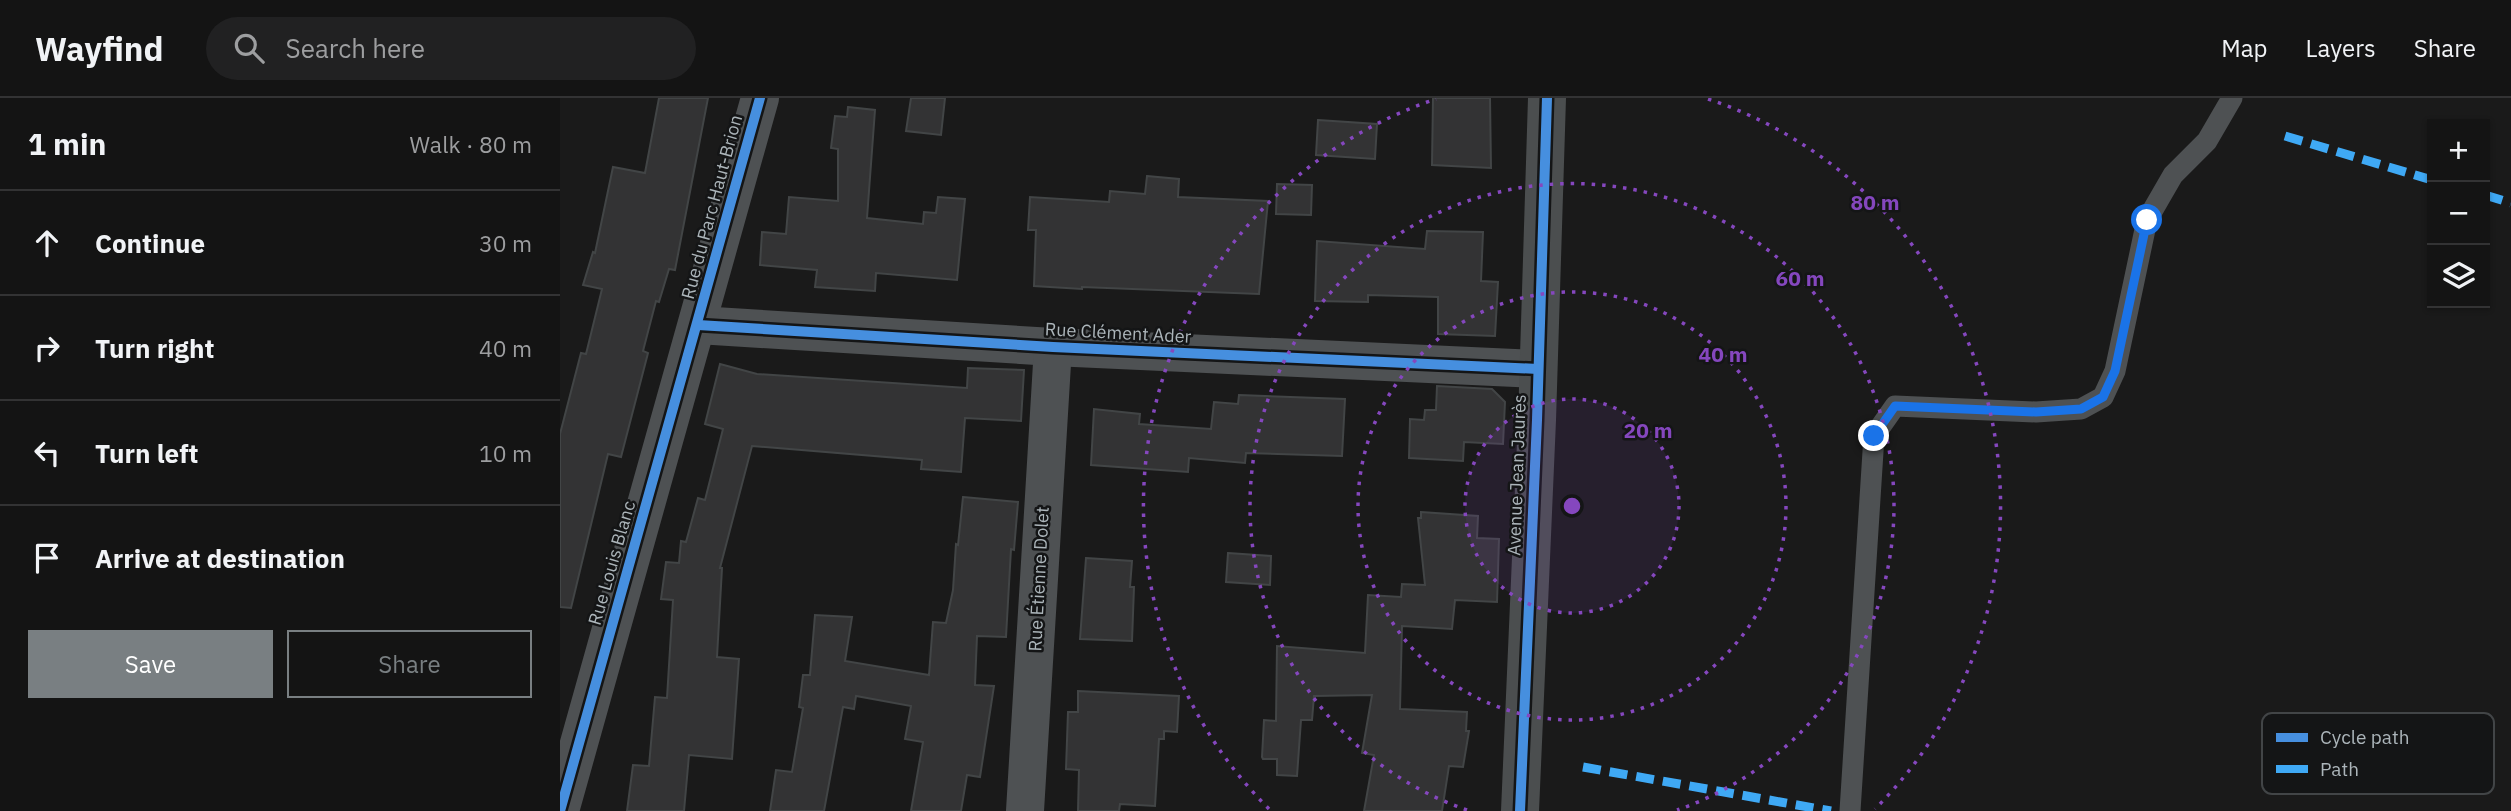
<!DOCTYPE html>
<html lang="en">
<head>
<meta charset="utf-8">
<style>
	:root { --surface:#141414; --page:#212122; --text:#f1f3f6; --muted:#9d9ea0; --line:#333334; --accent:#797f82 }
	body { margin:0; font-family:"IBM Plex Sans",sans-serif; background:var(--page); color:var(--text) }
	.controls { position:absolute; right:21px; top:21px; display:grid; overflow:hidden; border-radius:0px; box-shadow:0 2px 5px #0004 }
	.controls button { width:63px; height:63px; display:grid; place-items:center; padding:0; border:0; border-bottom:2px solid var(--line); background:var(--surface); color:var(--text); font:35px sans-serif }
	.stop { position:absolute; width:21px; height:21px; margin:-16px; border:5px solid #1a73e8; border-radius:50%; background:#fff }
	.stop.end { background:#1a73e8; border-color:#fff; box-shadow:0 2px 7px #0008 }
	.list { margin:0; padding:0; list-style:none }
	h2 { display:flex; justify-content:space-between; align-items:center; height:91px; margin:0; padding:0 28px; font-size:30px }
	h2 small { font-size:23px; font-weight:400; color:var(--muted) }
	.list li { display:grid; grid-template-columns:46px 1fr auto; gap:21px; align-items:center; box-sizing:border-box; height:105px; padding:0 28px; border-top:2px solid var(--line) }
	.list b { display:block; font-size:26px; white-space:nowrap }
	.list em { font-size:23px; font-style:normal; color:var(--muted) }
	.actions { display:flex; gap:14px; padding:21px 28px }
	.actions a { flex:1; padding:16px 0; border:2px solid var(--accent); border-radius:0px; text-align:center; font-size:24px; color:var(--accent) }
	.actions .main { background:var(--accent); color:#fff }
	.icon { flex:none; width:38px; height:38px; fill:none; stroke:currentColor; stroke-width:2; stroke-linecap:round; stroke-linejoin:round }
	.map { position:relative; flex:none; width:1951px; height:713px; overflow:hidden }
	header { display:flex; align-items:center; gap:42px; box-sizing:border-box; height:98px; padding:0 35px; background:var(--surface); border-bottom:2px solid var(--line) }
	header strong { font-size:33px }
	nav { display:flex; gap:38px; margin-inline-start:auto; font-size:24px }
	.search { width:490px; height:63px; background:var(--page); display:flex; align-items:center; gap:18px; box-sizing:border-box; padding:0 24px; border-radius:38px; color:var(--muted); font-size:26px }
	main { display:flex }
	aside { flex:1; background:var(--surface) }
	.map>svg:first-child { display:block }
	.building { fill:#333334; stroke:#424546; stroke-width:2 }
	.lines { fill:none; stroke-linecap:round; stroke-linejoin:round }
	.lane { stroke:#4e5153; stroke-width:21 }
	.street { stroke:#4e5153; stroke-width:38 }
	.primary { stroke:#4b4e4f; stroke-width:38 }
	.quiet { stroke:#3fa9f5; stroke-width:9; stroke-dasharray:18 9; stroke-linecap:butt }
	.cycleway-casing { stroke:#141516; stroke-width:15 }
	.cycleway { stroke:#468fdf; stroke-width:10 }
	.route { stroke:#1a73e8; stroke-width:9 }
	.ring { fill:none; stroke:#8547be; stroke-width:3.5; stroke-dasharray:3.5 7 }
	.labels { text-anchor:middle; stroke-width:5; stroke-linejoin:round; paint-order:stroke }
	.street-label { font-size:18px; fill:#acb5ba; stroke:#141516 }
	.key { fill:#141516; stroke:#424547; stroke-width:2 }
	.key-label { font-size:19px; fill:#acb5ba }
	.centre { fill:#8547be; stroke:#141516; stroke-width:3.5 }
	.ring-label { font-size:21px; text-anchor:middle; font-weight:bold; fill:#8547be; stroke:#141516; stroke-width:5; stroke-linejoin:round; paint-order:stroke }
</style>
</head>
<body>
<header>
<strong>Wayfind</strong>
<div class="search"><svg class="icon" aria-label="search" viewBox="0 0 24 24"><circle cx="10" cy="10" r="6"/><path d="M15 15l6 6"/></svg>Search here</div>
<nav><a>Map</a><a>Layers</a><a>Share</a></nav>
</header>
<main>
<aside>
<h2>1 min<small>Walk · 80 m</small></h2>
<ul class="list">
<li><svg class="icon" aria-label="ahead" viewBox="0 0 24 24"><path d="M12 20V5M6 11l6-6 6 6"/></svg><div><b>Continue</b></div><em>30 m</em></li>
<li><svg class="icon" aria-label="right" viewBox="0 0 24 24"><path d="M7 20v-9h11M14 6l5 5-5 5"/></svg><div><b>Turn right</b></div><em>40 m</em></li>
<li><svg class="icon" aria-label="left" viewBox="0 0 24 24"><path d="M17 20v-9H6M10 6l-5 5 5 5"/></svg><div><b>Turn left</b></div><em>10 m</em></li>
<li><svg class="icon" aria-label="arrive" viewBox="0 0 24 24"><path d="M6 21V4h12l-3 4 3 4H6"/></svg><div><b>Arrive at destination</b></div></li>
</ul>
<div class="actions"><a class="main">Save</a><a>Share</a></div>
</aside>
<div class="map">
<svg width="1951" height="713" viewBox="0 0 1951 713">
	<rect width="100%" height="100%" fill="#1a1a1a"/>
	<g class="building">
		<path d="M99,0H148L115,172L109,171L99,204L96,203L83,253L88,255L61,359L48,356L11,510L0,509V336L21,255L26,256L42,191L23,187L33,154L35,155L53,69L85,75Z"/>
		<path d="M351,0H385L381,37L346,33Z"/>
		<path d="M873,0H930L931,70L872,67Z"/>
		<path d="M288,9L315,12L307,120L363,126L364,114L376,115L378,99L405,101L397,182L316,175L315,193L255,189L257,172L200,167L202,134L226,136L229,99L278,103V51L271,50L275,18L287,19Z"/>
		<path d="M758,22L817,26L815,61L756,57Z"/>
		<path d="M587,78L619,81L618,99L708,103L699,196L522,189V191L474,188L476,132H468L470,99L549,104L550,93L585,96Z"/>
		<path d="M717,86L752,87L751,117L716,116Z"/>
		<path d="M867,133L923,134L921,183L938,184L935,238L878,236V199L808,197V204L755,203L757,143L865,151Z"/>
		<path d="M160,266L197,276L407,290L408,270L464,272L461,323L405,320L401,374L361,371L362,362L192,348L160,470H162L157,559L179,561L172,661L129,657L124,713H67L73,667L89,668L95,599L107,600L113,502L101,501L106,464L119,465L121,443L126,444L138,400L145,402L163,331L145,326Z"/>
		<path d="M877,288L932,291L945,304L943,346L904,344L903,363L849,360L850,321L864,322L865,312H876Z"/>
		<path d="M679,297L785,301L782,358L686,355L685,365L629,360L628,374L531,367L534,311L580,316L579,326L651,331L654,304L678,306Z"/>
		<path d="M403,399L458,404L454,452L451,451L446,539L417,538L415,587L434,588L420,679L407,677L401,713H351L363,644L345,641L351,608L296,598L294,611L283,609L264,713H210L216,672L232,674L243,610L239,609L243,577H250L255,517L292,519L285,563L369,577L373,524L386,525L393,492L396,446L398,447Z"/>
		<path d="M861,414L918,418L917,440L939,441L937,504L895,502L892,531L842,528L840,611L907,614L906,633H909L903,669L889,668L882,713H804L814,657L802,655L812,597L754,598L752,622H741L737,678L717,677V661H703L702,659L704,622L716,623L717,548L805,555L808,497L841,499L842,486L865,487L858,420H861Z"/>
		<path d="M668,455L711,458L710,487L666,484Z"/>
		<path d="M526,460L572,463L570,489H574L572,543L520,541Z"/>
		<path d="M518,593L619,598L617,634L604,633V641H599L595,708L560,706L559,713H518L519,672L506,671L508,614H518Z"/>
	</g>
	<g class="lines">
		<path class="lane" d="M1290,713L1314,338L1335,308L1476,314L1521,311L1543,299L1555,273L1587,122L1613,77L1647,43L1672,0"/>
		<g class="street">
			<path d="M138,227L493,249L978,271"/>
			<path d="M0,713L200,0"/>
			<path d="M465,713L493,249"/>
		</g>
		<path class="primary" d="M960,713L977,322L987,0"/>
		<g class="quiet">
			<path d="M1725,38L1872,82"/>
			<path d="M1925,97L1951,105"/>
			<path d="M1023,669L1271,713"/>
		</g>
		<defs>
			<g id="cycleway">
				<path d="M138,227L493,249L978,271"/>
				<path d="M0,713L200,0"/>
				<path d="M960,713L977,322L987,0"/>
			</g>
		</defs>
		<use href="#cycleway" class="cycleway-casing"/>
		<use href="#cycleway" class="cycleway"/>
	</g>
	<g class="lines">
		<path class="route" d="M1314,338L1335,308L1476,314L1521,311L1543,299L1555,273L1587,122"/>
	</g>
	<circle cx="1012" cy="408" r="107" fill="#8547be" fill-opacity=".12"/>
	<g class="ring">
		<circle cx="1012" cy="408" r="107"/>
		<circle cx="1012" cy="408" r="214"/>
		<path d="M907 712A322 322 0 1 1 1117 712"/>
		<path d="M709 711A429 429 0 0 1 876 1M1148 1A429 429 0 0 1 1315 711"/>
	</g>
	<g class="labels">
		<g class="street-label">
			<text transform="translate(152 109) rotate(-75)" y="6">Rue du Parc Haut-Brion</text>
			<text transform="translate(558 235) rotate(3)" y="6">Rue Clément Ader</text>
			<text transform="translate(957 377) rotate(-88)" y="6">Avenue Jean Jaurès</text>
			<text transform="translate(52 465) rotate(-74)" y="6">Rue Louis Blanc</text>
			<text transform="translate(479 481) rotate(-87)" y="6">Rue Étienne Dolet</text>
		</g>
	</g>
	<rect x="1702" y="615" width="232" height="81" rx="10" class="key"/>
	<rect x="1716" y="635" width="32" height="9" fill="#468fdf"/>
	<rect x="1716" y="667" width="32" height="8" fill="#3fa9f5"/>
	<g class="key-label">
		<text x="1760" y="646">Cycle path</text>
		<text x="1760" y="678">Path</text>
	</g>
	<circle cx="1012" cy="408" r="10" class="centre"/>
	<g class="ring-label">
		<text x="1315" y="112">80 m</text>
		<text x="1240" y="188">60 m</text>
		<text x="1163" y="264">40 m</text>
		<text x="1088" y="340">20 m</text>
	</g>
</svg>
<div class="controls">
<button>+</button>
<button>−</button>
<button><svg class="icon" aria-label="layers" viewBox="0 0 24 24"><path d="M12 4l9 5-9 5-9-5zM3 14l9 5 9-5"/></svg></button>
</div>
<div class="stop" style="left:1587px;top:122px"></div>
<div class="stop end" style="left:1314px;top:338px"></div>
</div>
</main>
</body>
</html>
